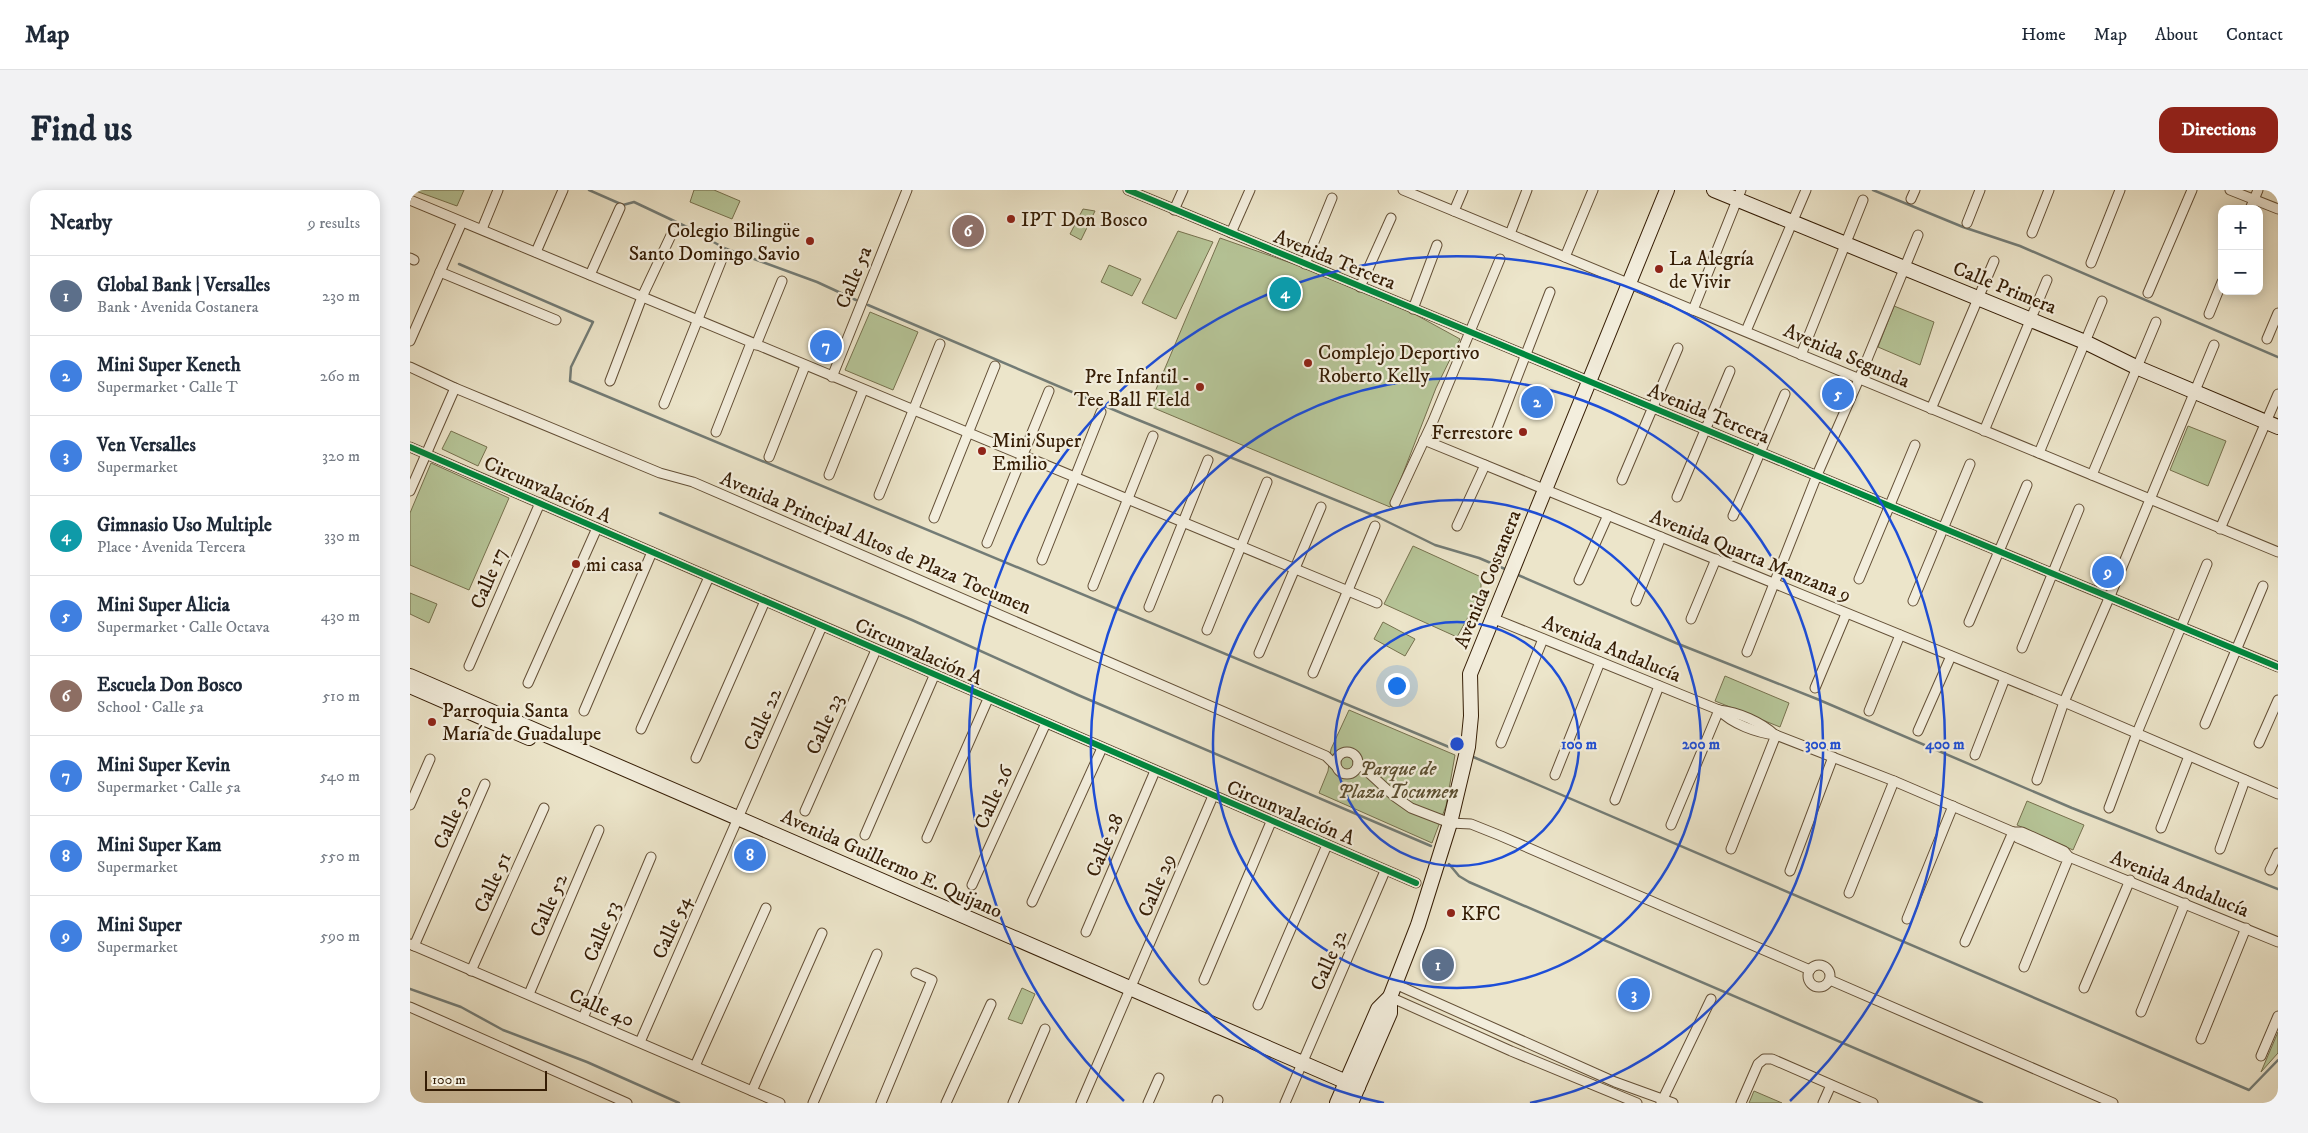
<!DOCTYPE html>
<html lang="en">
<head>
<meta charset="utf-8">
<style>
	:root { --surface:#fff; --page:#f2f2f3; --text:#1f2937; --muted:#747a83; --line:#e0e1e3; --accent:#8f2418 }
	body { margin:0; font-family:"IM FELL DW Pica",serif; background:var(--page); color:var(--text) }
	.controls { position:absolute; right:15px; top:15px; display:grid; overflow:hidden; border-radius:10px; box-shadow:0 2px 12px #0003 }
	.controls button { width:45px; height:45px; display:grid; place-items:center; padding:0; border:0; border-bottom:1px solid var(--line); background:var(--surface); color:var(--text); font:25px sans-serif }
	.scale { position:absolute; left:15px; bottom:12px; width:122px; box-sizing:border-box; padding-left:5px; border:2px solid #351d05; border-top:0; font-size:14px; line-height:18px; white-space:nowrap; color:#351d05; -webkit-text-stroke:4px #f3eedd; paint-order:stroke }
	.you { position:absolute; left:986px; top:495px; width:18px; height:18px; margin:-12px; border:4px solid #fff; border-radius:50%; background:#1a73e8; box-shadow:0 0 0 8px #1a73e833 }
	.badge { display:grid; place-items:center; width:32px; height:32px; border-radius:50%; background:var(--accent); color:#fff; font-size:16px; font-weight:700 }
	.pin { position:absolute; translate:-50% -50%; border:2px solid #fff; box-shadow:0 1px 5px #0006 }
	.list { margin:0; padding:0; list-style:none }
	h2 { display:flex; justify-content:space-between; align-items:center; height:65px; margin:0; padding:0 20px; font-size:21px }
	h2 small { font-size:16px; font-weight:400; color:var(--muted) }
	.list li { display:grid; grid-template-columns:32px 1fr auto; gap:15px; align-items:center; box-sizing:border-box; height:80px; padding:0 20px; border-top:1px solid var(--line) }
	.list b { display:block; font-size:19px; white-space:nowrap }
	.list p { margin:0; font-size:16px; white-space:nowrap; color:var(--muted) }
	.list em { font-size:16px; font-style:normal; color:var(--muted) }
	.map { position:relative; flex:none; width:1868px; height:913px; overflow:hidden; border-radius:15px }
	header { display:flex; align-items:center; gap:30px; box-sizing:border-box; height:70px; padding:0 25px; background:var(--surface); border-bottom:1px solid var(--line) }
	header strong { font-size:24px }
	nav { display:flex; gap:28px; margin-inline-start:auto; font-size:18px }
	.intro { display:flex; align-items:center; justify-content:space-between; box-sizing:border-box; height:120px; padding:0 30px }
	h1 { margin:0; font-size:35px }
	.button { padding:12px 22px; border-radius:15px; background:var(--accent); color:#fff; font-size:18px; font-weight:700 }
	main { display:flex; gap:30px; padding:0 30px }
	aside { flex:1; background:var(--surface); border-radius:15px; box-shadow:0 2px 12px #0003 }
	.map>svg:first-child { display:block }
	.green { fill:#b6c598; stroke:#76714e }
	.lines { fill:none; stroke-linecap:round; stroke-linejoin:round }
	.stream { stroke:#737c76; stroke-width:2.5 }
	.street-casing { stroke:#634f36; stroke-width:11 }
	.secondary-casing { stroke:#351d05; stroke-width:16 }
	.street { stroke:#f3eedd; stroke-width:9 }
	.secondary { stroke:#f3eedd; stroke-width:14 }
	.cycleway-casing { stroke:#f3eedd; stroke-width:9 }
	.cycleway { stroke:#00873e; stroke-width:6 }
	.ring { fill:none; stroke:#1d4ed8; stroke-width:2.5 }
	.poi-dot { fill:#8f2418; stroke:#f3eedd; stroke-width:2 }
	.labels { text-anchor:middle; stroke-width:4.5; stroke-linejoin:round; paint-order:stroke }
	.poi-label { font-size:20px; fill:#351d05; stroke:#f3eedd; text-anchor:start }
	.street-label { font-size:20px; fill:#351d05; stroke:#f3eedd }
	.park-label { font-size:20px; font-style:italic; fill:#5c4f31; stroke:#f3eedd }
	.centre { fill:#1d4ed8; stroke:#f3eedd; stroke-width:2.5 }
	.ring-label { font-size:15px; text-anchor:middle; font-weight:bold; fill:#1d4ed8; stroke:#f3eedd; stroke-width:4.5; stroke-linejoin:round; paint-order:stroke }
</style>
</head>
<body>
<header>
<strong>Map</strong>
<nav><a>Home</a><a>Map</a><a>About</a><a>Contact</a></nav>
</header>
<div class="intro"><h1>Find us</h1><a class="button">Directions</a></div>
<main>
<aside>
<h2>Nearby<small>9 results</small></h2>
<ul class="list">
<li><span class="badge" style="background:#5c6f8a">1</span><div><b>Global Bank | Versalles</b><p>Bank · Avenida Costanera</p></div><em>230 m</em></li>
<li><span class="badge" style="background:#3f7fe0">2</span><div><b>Mini Super Keneth</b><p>Supermarket · Calle T</p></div><em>260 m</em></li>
<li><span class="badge" style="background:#3f7fe0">3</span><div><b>Ven Versalles</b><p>Supermarket</p></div><em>320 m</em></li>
<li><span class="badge" style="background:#0f9aa8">4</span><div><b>Gimnasio Uso Multiple</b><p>Place · Avenida Tercera</p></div><em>330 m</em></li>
<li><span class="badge" style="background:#3f7fe0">5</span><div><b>Mini Super Alicia</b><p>Supermarket · Calle Octava</p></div><em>430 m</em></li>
<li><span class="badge" style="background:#8d6e63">6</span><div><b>Escuela Don Bosco</b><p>School · Calle 5a</p></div><em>510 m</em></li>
<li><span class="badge" style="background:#3f7fe0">7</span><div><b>Mini Super Kevin</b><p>Supermarket · Calle 5a</p></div><em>540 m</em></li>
<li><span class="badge" style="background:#3f7fe0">8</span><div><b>Mini Super Kam</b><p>Supermarket</p></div><em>550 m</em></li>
<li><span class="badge" style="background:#3f7fe0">9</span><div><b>Mini Super</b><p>Supermarket</p></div><em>590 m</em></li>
</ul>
</aside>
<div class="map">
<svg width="1868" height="913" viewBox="0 0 1868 913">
	<rect width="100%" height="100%" fill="#ece5ca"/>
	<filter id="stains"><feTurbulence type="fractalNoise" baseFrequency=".004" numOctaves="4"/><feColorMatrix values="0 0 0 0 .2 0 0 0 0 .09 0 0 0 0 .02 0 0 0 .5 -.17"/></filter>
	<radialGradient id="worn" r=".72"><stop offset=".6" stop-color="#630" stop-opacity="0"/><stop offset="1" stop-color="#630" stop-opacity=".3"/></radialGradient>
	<g class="green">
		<path d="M3,0H54L47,16Z"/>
		<path d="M284,0H304L330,11L322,29L280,12Z"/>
		<path d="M673,19L685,21L671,50L660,44Z"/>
		<path d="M768,41L803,52L766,129L732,113Z"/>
		<path d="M810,48L966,103L1050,149L1026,198L980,317L739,216Z"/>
		<path d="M699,75L731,89L722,106L691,92Z"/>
		<path d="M1484,116L1524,132L1510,175L1468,157Z"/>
		<path d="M460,122L508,142L483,200L435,180Z"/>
		<path d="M1778,236L1816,251L1798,296L1760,280Z"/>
		<path d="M41,241L77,257L68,276L32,259Z"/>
		<path d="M21,273L99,308L59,400L0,375V323Z"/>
		<path d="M1003,356L1071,387V404L1047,447L974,414Z"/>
		<path d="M0,403L27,414L19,433L0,424Z"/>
		<path d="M973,432L1005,449L995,466L964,449Z"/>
		<path d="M1315,486L1379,513L1370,537L1305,511Z"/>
		<path d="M939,520L1045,565L1036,616L1022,653L909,603L918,581L921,559Z"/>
		<path d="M1617,611L1674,635L1663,660L1607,635Z"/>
		<path d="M612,798L625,804L612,834L598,829Z"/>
		<path d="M1868,842V863L1851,882Z"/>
		<path d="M1344,901L1372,913H1339Z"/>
	</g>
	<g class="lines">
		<g class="stream">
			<path d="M179,0L213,15L224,12L279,38L314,58L407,92L446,110"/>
			<path d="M1463,0L1553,37L1610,56L1868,167"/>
			<path d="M49,74L183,132L161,177L160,191L1051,562"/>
			<path d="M458,115L716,225L970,328L1025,355L1069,368L1095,379"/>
			<path d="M250,323L502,430L668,505L1021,656"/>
			<path d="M1108,385L1266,453L1407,509L1662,618L1868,699"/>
			<path d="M1061,566L1839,900L1868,870"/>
			<path d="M1039,674L1049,686L1059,692L1572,913"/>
			<path d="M0,799L51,817L93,840L177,872L269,913"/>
		</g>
		<defs>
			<g id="street">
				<path d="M718,0L1868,477"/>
				<path d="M993,0L1868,362"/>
				<path d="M1820,0L1868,19"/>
				<path d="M1501,9L1505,0"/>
				<path d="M0,10L967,413"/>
				<path d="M1840,19L1848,0"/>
				<path d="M764,20L773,0"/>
				<path d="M1044,21L1053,0"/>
				<path d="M1557,33L1570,0"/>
				<path d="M72,39L88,0"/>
				<path d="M821,43L840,0"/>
				<path d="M1622,43L1639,0"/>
				<path d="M1100,44L1117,0"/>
				<path d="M126,62L153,0"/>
				<path d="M1155,67L1183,0"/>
				<path d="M0,68L4,70"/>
				<path d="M1681,73L1710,0"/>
				<path d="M895,74L922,8"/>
				<path d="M30,82L146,130"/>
				<path d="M180,85L210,18"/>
				<path d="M950,97L981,28"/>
				<path d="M1738,103L1782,0"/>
				<path d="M1003,119L1027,55"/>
				<path d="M1283,120L1331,0"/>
				<path d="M1799,124L1812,92"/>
				<path d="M1336,141L1396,0"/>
				<path d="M1857,149L1868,123"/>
				<path d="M0,151L52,32"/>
				<path d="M346,155L372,91"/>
				<path d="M1391,165L1453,10"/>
				<path d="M0,177L45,198L250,283L283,292L916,566L925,575"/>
				<path d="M422,187L497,0"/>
				<path d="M200,191L232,107L263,41"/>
				<path d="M254,214L314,64"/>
				<path d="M1521,219L1584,71"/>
				<path d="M1087,239L1140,102"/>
				<path d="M1574,241L1637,90"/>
				<path d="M306,242L341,153"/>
				<path d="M1014,250L1654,512L1868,604"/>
				<path d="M0,257L1006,693"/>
				<path d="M1629,263L1692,111"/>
				<path d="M359,267L395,176"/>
				<path d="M419,285L453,200"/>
				<path d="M1682,285L1746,132"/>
				<path d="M1212,290L1268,158"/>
				<path d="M0,301L45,198"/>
				<path d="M469,305L530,154"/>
				<path d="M1267,307L1320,181"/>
				<path d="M985,313L1023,231L1090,69"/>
				<path d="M1323,326L1375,204"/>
				<path d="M524,328L585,176"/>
				<path d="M1047,336L1075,275"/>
				<path d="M1810,339L1868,204"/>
				<path d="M577,353L639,201"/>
				<path d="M632,370L691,222"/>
				<path d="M1449,389L1505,255"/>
				<path d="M1169,390L1198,325"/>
				<path d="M683,396L743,246"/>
				<path d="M1226,411L1251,347"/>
				<path d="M1503,411L1560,274"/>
				<path d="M739,417L798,270"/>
				<path d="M1082,428L1309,520C1328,522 1351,532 1365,545"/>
				<path d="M1281,429L1306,369"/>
				<path d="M1559,432L1617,295"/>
				<path d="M797,440L857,292"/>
				<path d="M1612,458L1669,319"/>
				<path d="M1337,462L1407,285L1449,189L1508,45"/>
				<path d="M849,463L911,317"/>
				<path d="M59,476L130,313"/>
				<path d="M903,483L965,336"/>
				<path d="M118,493L187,338"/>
				<path d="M1405,498L1436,424"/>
				<path d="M1309,520C1322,534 1347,543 1366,545L1484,591L1603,642H1612L1654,661L1659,667"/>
				<path d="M174,521L242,362"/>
				<path d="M1459,521L1490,445"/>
				<path d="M1795,534L1853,396"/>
				<path d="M231,539L299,387"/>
				<path d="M1508,541L1541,466"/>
				<path d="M1091,553L1133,449"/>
				<path d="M1849,553L1868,510"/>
				<circle cx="937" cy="573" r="11"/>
				<path d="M1565,565L1595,488"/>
				<path d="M286,568L355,411"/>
				<path d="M948,573L984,606L1001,618L1040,633L1061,634L1091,646L1400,780"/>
				<path d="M1145,585L1190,472"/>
				<path d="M1627,590L1654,512L1700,406L1804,155"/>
				<path d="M1205,610L1249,496"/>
				<path d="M0,615L20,569"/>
				<path d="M1699,618L1727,543L1797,374"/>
				<path d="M395,621L466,460"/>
				<path d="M1261,635L1309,520"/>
				<path d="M1751,638L1779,566"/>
				<path d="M1603,642L1608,648L1652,667H1659L1868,752"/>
				<path d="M455,645L524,486"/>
				<path d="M517,648L578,509"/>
				<path d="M1321,659L1366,545"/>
				<path d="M1810,659L1835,590"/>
				<path d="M1860,680L1868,663"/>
				<path d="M1380,681L1423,567"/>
				<path d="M562,695L636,533"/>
				<path d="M1439,703L1484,591"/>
				<path d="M622,712L692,558"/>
				<path d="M1497,729L1543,616"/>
				<path d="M676,742L745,581"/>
				<path d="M1555,752L1603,642"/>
				<path d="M0,754L370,913"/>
				<path d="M4,756L75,594"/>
				<circle cx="1409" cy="786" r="11"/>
				<path d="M1614,777L1659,667"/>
				<path d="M61,781L134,618"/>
				<path d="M794,790L861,632"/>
				<path d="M1420,790L1703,913"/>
				<path d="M985,794L1205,892L1263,913"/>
				<path d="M1674,798L1720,690"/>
				<path d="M119,804L189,640"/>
				<path d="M980,807L1101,861L1227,913"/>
				<path d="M848,815L917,655"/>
				<path d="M0,817L217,913"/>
				<path d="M1731,822L1775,713"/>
				<path d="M173,828L241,667"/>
				<path d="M1791,849L1836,738"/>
				<path d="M230,852L412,436"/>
				<path d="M1851,866L1868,826"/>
				<path d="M285,876L356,718"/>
				<path d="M342,901L412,743"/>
				<path d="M403,913L467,764"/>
				<path d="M471,913L522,790L506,783"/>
				<path d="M536,913L581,814"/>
				<path d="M603,913L635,839"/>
				<path d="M671,913L803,606"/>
				<path d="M738,913L749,888"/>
				<path d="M807,913L808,910"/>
				<path d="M875,913L975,681"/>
				<path d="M1251,913L1301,809"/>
				<path d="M1331,913L1348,874L1354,869H1362L1463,913"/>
				<path d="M1413,913L1421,895"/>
			</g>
			<g id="secondary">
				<path d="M1304,0L1675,152L1726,177L1868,237"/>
				<path d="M0,486L948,897"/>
				<path d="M0,496L119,548"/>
				<path d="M927,913L968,819L980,807"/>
				<path d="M941,913L980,823V807L1008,735L1040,633L1058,557L1061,526L1060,484L1257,0"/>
			</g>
		</defs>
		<use href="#street" class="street-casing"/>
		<use href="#secondary" class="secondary-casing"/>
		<use href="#street" class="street"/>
		<use href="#secondary" class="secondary"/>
		<defs>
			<g id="cycleway">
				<path d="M718,0L1868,477"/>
				<path d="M0,257L1006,693"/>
			</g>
		</defs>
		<use href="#cycleway" class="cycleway-casing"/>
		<use href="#cycleway" class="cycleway"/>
	</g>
	<g class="ring">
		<circle cx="1047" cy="554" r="122"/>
		<circle cx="1047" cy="554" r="244"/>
		<path d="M974 913A366 366 0 1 1 1120 913"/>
		<path d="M714 911A488 488 0 1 1 1380 911"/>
	</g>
	<g class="poi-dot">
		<circle cx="601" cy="29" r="5"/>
		<circle cx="400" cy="51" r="5"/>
		<circle cx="1249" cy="79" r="5"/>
		<circle cx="898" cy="173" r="5"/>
		<circle cx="790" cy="197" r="5"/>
		<circle cx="1113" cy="242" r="5"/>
		<circle cx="572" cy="261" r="5"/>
		<circle cx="166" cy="374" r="5"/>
		<circle cx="22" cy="532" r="5"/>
		<circle cx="1041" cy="723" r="5"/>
	</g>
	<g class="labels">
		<g class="poi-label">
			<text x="611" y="36">IPT Don Bosco</text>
			<text x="390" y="47" text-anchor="end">Colegio Bilingüe<tspan x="390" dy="23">Santo Domingo Savio</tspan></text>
			<text x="1259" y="75">La Alegría<tspan x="1259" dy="23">de Vivir</tspan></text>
			<text x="908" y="169">Complejo Deportivo<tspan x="908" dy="23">Roberto Kelly</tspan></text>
			<text x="780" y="193" text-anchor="end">Pre Infantil -<tspan x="780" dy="23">Tee Ball FIeld</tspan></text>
			<text x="1103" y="249" text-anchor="end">Ferrestore</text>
			<text x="582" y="257">Mini Super<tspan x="582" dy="23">Emilio</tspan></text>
			<text x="176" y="381">mi casa</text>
			<text x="32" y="527">Parroquia Santa<tspan x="32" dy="23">María de Guadalupe</tspan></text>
			<text x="1051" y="730">KFC</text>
		</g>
		<g class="street-label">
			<text transform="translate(925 69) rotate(22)" y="7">Avenida Tercera</text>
			<text transform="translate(443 87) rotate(-68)" y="7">Calle 5a</text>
			<text transform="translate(1595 97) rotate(22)" y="7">Calle Primera</text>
			<text transform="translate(1437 165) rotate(23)" y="7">Avenida Segunda</text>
			<text transform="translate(1299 223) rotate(22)" y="7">Avenida Tercera</text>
			<text transform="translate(138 299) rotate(24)" y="7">Circunvalación A</text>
			<text transform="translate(466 352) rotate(23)" y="7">Avenida Principal Altos de Plaza Tocumen</text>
			<text transform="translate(1341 365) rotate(22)" y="7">Avenida Quarta Manzana 9</text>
			<text transform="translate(78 388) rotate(-67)" y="7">Calle 17</text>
			<text transform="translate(1077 389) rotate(-68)" y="7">Avenida Costanera</text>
			<text transform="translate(1202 458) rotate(22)" y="7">Avenida Andalucía</text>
			<text transform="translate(509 461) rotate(24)" y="7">Circunvalación A</text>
			<text transform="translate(352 529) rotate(-66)" y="7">Calle 22</text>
			<text transform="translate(414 534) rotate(-66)" y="7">Calle 23</text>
			<text transform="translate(583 607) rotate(-66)" y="7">Calle 26</text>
			<text transform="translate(881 622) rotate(23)" y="7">Circunvalación A</text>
			<text transform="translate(42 627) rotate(-66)" y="7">Calle 50</text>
			<text transform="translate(694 655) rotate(-67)" y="7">Calle 28</text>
			<text transform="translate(482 673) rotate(24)" y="7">Avenida Guillermo E. Quijano</text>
			<text transform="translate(82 692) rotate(-66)" y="7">Calle 51</text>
			<text transform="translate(1770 693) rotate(22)" y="7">Avenida Andalucía</text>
			<text transform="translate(746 695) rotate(-67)" y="7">Calle 29</text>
			<text transform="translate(138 715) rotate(-67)" y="7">Calle 52</text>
			<text transform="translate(261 737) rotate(-66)" y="7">Calle 54</text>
			<text transform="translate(191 741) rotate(-67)" y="7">Calle 53</text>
			<text transform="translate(918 770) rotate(-67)" y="7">Calle 32</text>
			<text transform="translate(192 817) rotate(23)" y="7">Calle 40</text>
		</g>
		<g class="park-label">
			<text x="988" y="585">Parque de<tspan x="988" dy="23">Plaza Tocumen</tspan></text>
		</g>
	</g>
	<circle cx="1047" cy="554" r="8" class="centre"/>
	<g class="ring-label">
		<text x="1169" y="559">100 m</text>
		<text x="1291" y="559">200 m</text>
		<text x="1413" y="559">300 m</text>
		<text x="1535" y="559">400 m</text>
	</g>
	<rect width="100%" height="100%" filter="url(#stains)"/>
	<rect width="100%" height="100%" fill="url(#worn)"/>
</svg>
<div class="controls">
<button>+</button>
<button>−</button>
</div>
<div class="scale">100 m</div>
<div class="you"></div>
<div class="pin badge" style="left:1028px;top:775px;background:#5c6f8a">1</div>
<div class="pin badge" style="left:1127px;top:212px;background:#3f7fe0">2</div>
<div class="pin badge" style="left:1224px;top:804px;background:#3f7fe0">3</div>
<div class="pin badge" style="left:875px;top:103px;background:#0f9aa8">4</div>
<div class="pin badge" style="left:1428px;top:204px;background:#3f7fe0">5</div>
<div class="pin badge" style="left:558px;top:41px;background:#8d6e63">6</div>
<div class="pin badge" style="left:416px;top:156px;background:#3f7fe0">7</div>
<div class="pin badge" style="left:340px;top:665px;background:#3f7fe0">8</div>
<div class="pin badge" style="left:1698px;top:382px;background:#3f7fe0">9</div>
</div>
</main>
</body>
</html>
